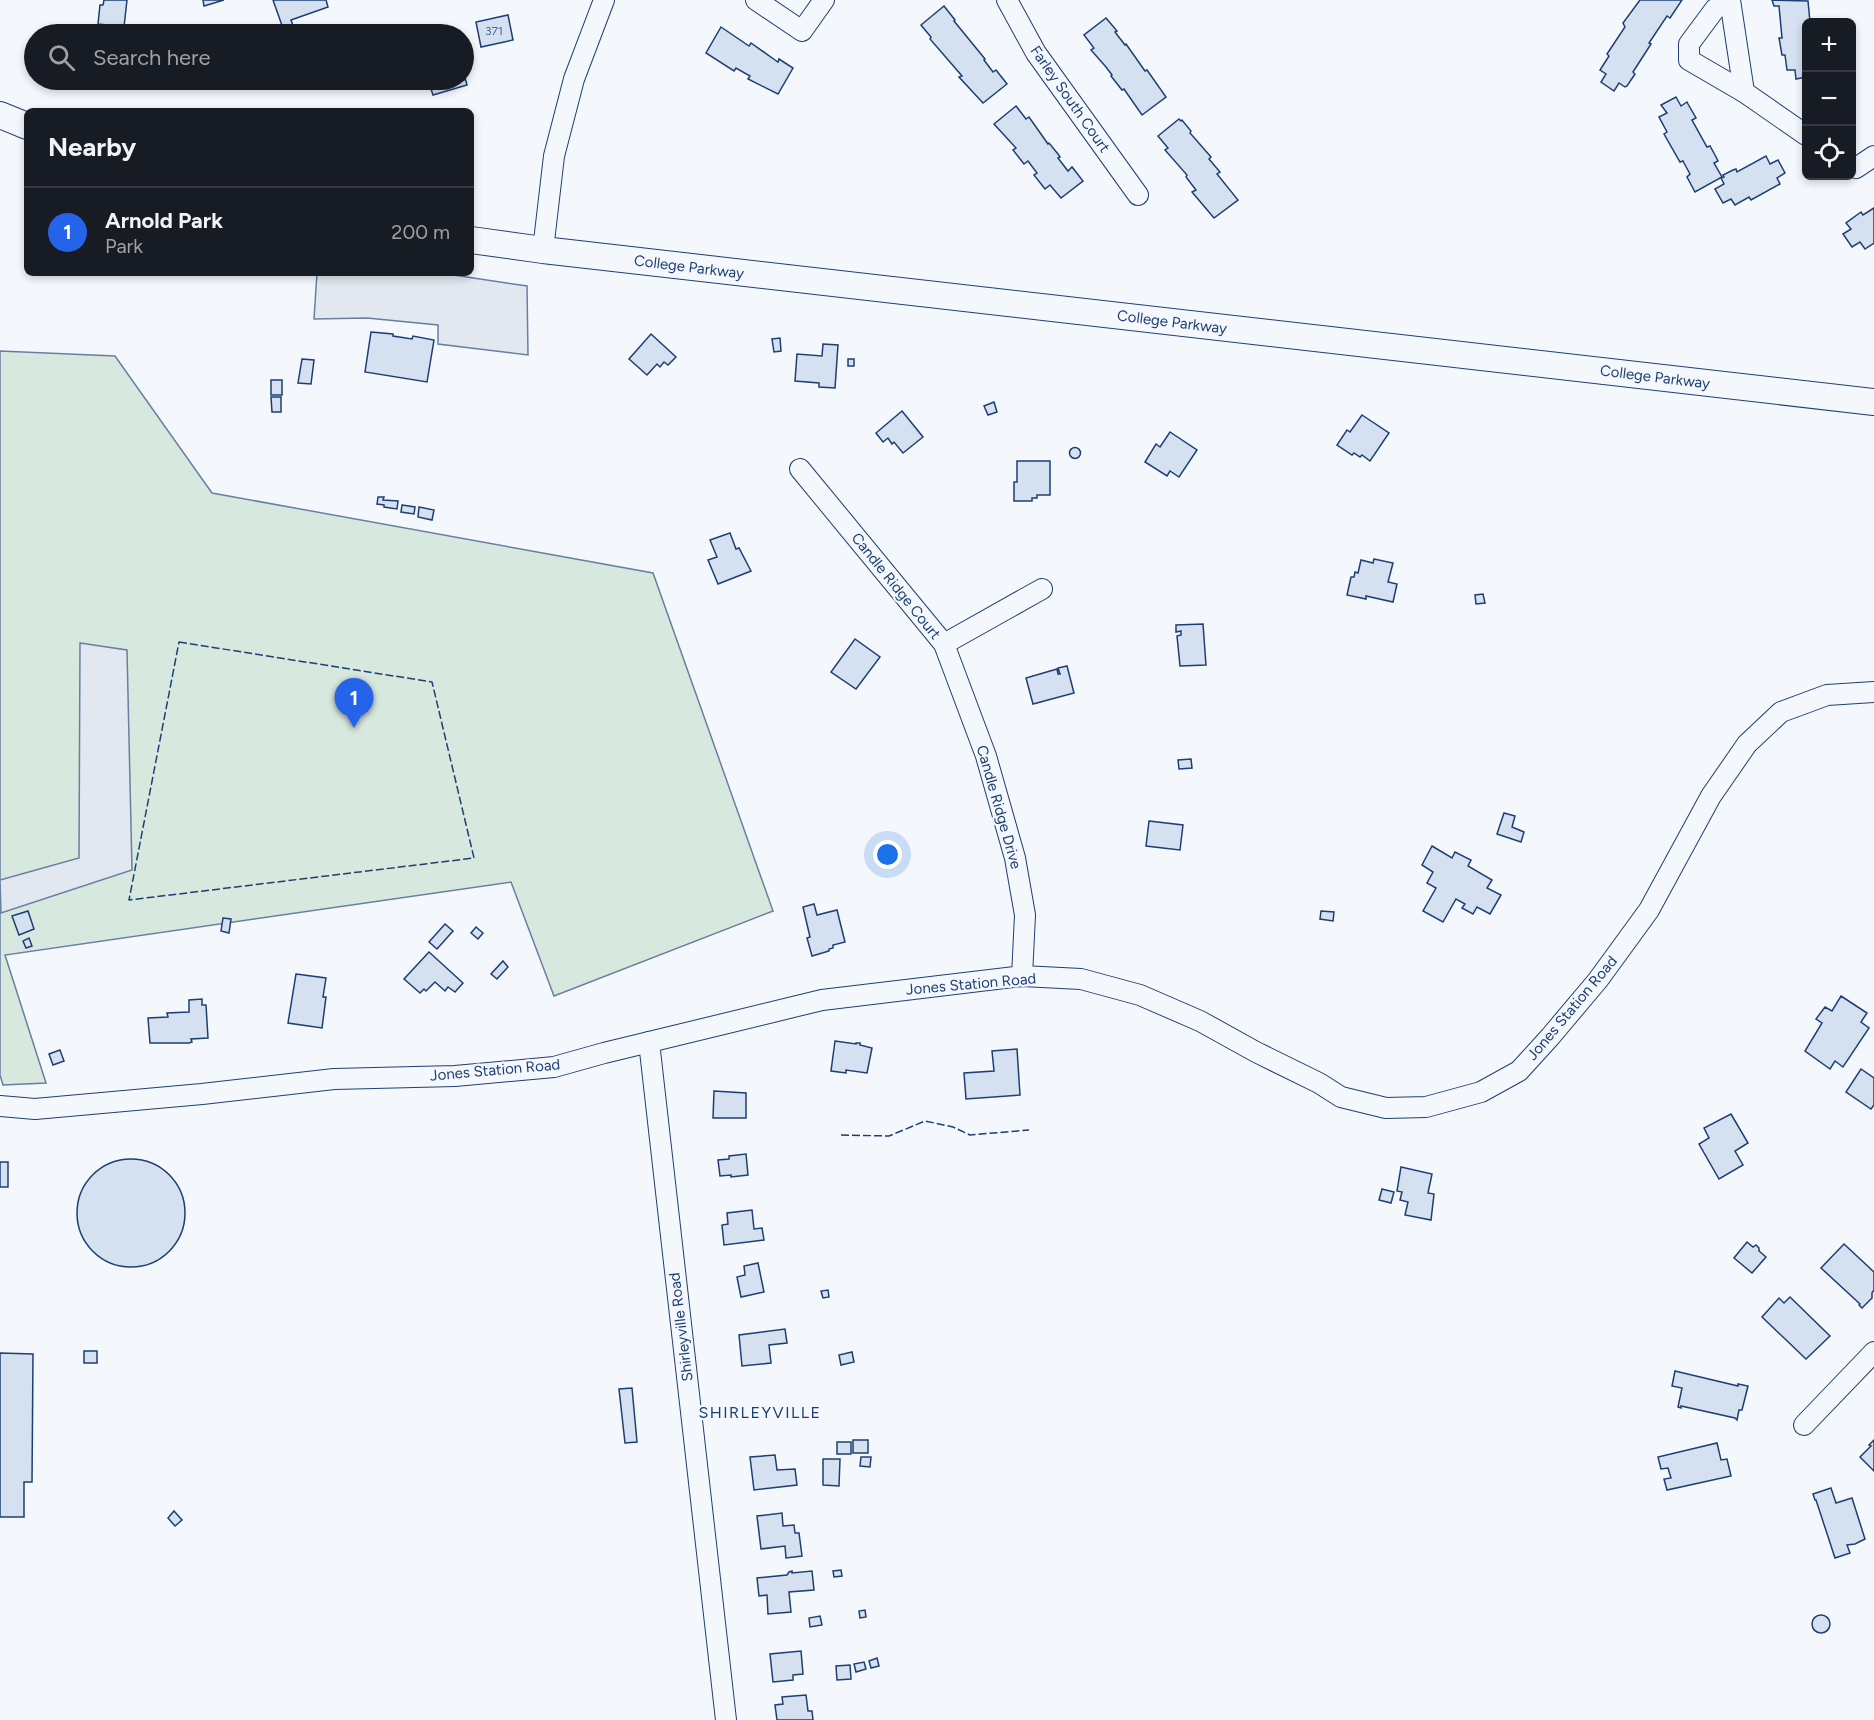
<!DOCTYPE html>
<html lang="en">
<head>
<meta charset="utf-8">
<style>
	:root { --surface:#171b24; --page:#242831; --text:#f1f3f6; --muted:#9ea1a6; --line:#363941; --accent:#2563eb }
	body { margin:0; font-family:Figtree,sans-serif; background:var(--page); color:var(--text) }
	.controls { position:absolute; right:18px; top:18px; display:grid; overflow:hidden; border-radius:9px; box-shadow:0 3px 9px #0003 }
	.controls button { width:54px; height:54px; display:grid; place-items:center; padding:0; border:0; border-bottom:2px solid var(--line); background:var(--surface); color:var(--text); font:30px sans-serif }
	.you { position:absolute; left:888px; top:855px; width:21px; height:21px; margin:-15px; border:4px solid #fff; border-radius:50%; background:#1a73e8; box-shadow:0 0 0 9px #1a73e833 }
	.badge { display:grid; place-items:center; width:39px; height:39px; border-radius:50%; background:var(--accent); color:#fff; font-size:20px; font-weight:700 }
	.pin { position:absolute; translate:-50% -50px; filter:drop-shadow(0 2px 3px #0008) }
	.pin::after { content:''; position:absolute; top:32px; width:21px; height:18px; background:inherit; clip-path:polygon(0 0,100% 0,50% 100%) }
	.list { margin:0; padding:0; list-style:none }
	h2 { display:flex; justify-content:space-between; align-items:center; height:78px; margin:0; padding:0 24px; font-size:26px }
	h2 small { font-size:20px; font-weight:400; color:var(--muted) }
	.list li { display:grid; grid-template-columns:39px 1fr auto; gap:18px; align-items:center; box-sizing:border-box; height:90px; padding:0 24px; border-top:2px solid var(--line) }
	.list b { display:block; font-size:22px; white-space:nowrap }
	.list p { margin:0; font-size:20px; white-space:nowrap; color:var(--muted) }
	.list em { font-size:20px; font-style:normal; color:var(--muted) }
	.icon { flex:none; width:33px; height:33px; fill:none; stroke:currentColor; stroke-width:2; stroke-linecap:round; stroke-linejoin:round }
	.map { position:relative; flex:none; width:1874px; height:1720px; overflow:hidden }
	.search { position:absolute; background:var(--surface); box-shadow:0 3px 9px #0003; left:24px; top:24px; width:450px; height:66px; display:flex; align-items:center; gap:15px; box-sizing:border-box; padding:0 21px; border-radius:33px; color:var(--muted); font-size:22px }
	.panel { position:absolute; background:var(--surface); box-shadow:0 3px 9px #0003; left:24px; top:108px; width:450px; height:168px; border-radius:9px }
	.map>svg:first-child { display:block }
	.green { fill:#d7e8df; stroke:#687fa3; stroke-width:1.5 }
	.parking { fill:#e3e8f0; stroke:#687fa3; stroke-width:1.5 }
	.building { fill:#d5e0f0; stroke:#1d3f73; stroke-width:1.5 }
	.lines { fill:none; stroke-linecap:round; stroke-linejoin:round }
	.minor-casing { stroke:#1d3f73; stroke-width:22 }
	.major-casing { stroke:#1d3f73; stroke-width:28 }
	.minor { stroke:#f4f7fb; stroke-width:20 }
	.major { stroke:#f4f7fb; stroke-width:26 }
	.fence { stroke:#1d3f73; stroke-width:1.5; stroke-dasharray:8 3; stroke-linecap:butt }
	.labels { text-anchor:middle; stroke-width:4.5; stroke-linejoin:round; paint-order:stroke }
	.number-label { font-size:12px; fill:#4b6792 }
	.street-label { font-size:15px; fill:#1d3f73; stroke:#f4f7fb }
	.neighbourhood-label { font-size:16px; letter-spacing:1.5px; fill:#1d3f73; stroke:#f4f7fb }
</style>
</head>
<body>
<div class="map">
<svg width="1874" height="1720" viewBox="0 0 1874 1720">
	<rect width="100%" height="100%" fill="#f4f7fb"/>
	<path class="green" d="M0,351L115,356L212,493L653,573L773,911L554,996L511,882L5,955L46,1083L3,1085L0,1075Z"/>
	<g class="parking">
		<path d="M317,273H440L527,286L528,355L438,344V325L367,318L314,319Z"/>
		<path d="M80,643L127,650L132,870L1,913L0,880L79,858Z"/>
	</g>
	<g class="building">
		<path d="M104,0H127L124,27L98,24L100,5H103Z"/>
		<path d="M203,0H224L204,6Z"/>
		<path d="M273,0H326L328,7L291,20L296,34H285Z"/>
		<path d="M1640,0H1682L1670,18L1667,16L1649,43L1651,44L1633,72L1635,74L1627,86L1625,87L1619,83L1614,91L1601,82L1606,74L1600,70L1609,56L1607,54L1625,27L1623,23Z"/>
		<path d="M1772,0L1808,1L1810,22H1806V77L1796,79L1795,70H1787L1785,55H1782L1779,38H1782L1779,6H1774Z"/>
		<path d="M944,6L955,20L954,21L985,59L984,60L993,72L996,70L1007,84L983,103L959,77L962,76L930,39L931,37L921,25Z"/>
		<path d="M508,15L513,40L481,47L476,22Z"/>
		<path d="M1106,18L1117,31L1115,32L1125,45L1126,44L1145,71L1147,70L1166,97L1142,115L1124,89L1122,90L1111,76L1112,75L1106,67L1091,50L1094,48L1084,35Z"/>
		<path d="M721,27L749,46L751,43L775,60L778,62L779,59L793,68L778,94L748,79L750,76L736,68L734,71L706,53Z"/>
		<path d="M464,73L467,85L433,95L428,80H464Z"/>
		<path d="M1676,97L1681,106L1687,102L1688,104L1696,118L1692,120L1707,147L1710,146L1715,155L1718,161L1714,163L1722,177L1695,192L1687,177L1690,174L1684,163L1683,161L1680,162L1664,134L1667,132L1659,117L1667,113L1661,105Z"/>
		<path d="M1016,106L1026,119L1029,117L1048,144L1049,143L1058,154L1060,157L1058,158L1068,171L1072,167L1083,181L1061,198L1050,185L1045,189L1034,175L1037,173L1028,161L1024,164L1013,150L1016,148L994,124Z"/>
		<path d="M1179,119L1181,121L1182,120L1191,131L1190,133L1211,157L1209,159L1220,172L1217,174L1238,200L1214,218L1192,192L1196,190L1186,177L1187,175L1165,150L1168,148L1158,136Z"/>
		<path d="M1766,156L1770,164L1778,160L1785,173L1777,178L1780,184L1751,200L1749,197L1735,205L1731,199L1723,203L1715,189L1724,184L1721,178L1724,177L1723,175L1733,170L1736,169L1737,172Z"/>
		<path d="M1874,208V243L1865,249L1860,242L1852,247L1843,234L1851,229L1846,223L1861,212L1863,215Z"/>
		<path d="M371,332L393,334V336L412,339L413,336L434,340L427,382L365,372Z"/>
		<path d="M651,334L676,357L668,365L664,362L660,367L657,364L647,375L629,359Z"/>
		<path d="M780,338L781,351L774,352L772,339Z"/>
		<path d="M823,344L838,345L835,388L819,387V383L795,381L797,354L822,356Z"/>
		<path d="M302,359L314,360L311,384L298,383Z"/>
		<rect x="848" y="359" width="6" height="7"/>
		<rect x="271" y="380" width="11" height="15"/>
		<path d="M271,397H281V412H272Z"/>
		<path d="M994,402L997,412L988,415L984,406Z"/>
		<path d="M902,411L923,437L903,453L894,442L892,444L888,438L883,442L876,433Z"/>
		<path d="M1362,415L1389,433L1370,461L1362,455L1360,457L1354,453L1352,455L1337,445L1347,430L1350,432Z"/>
		<path d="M1170,432L1197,450L1179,477L1170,471L1167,476L1145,462L1156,444L1160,447Z"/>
		<circle cx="1075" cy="453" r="5.5"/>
		<path d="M1017,461H1050V495H1037V498H1032V501H1014V482H1017Z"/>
		<path d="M378,497H384L383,500L398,501L397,509L384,507V505L377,504Z"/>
		<path d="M402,505L415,507L414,514L401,512Z"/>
		<path d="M419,507L434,510L432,520L418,517Z"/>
		<path d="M730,533L736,549L739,548L751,571L718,584L708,560L717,557L710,540Z"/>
		<path d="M1374,559L1393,563L1388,582L1397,584L1393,602L1366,596V599L1347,595L1351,577H1354L1355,572L1358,573L1361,560L1373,563Z"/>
		<path d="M1483,594L1485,603L1476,604L1475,595Z"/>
		<path d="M1203,624L1206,665L1180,666L1177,636L1181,635V631L1176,632V625Z"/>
		<path d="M855,639L880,657L856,689L831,672Z"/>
		<path d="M1067,666L1074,693L1033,704L1026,678L1057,669L1058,674H1060L1058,668Z"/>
		<path d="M1191,759L1192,768L1179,769L1178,760Z"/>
		<path d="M1504,813L1515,816L1512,827L1524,832L1521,842L1497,834Z"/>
		<path d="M1149,821L1183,825L1180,850L1146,846Z"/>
		<path d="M1432,846L1452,858L1455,852L1471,860L1468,866L1492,880L1487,888L1501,895L1490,914L1477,907L1473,914L1462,908L1465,904L1456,899L1443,922L1423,911L1436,888L1427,883L1433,872L1422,865Z"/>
		<path d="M814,904L817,915L837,910L845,942L833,945V948L829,949V951L812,956L807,938L810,937L803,907Z"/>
		<path d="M28,911L34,929L19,935L12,916Z"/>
		<path d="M1321,911L1334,912L1333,921L1320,919Z"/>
		<path d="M223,918L231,919L229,933L221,931Z"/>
		<path d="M445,924L453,931L437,949L429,942Z"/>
		<path d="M476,927L483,933L478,939L471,933Z"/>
		<path d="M29,938L32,946L26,948L23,941Z"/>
		<path d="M429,952L463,983L455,992L448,987L445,991L435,982L426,991L424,989L420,993L404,979Z"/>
		<path d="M503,961L508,967L497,979L491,974Z"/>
		<path d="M296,974L326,978L323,997H326L322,1028L288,1023Z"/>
		<path d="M1841,996L1867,1013L1861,1022L1869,1028L1843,1067L1835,1061L1830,1069L1805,1051L1822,1023L1816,1019L1825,1007L1832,1011Z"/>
		<path d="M202,999V1005H206L208,1038L191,1039L192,1042L189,1043H150L148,1018L168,1017L167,1013L189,1012V1000Z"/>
		<path d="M835,1041L856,1044V1043H860V1045L872,1048L867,1073L846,1070V1073L831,1071Z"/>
		<path d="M1017,1049L1020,1095L966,1099L964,1073L994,1071L992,1051Z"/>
		<path d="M60,1050L64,1061L53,1065L49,1054Z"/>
		<path d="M1861,1069L1874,1078V1105L1871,1109L1846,1092Z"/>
		<path d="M714,1091L746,1093V1118H713Z"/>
		<path d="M1731,1114L1748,1143L1735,1151L1743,1165L1719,1179L1699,1144L1709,1138L1704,1128Z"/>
		<path d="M746,1154L748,1175L731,1177V1175L720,1176L718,1160L729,1159V1156Z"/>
		<circle cx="131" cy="1213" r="54"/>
		<rect x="0" y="1162" width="8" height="25"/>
		<path d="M1401,1167L1432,1174L1428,1193L1434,1194L1431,1220L1405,1215L1408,1202L1400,1200L1402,1192L1397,1191Z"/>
		<path d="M1382,1189L1394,1192L1391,1203L1379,1200Z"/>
		<path d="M752,1210L754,1229L762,1228L764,1240L724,1245L722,1225L728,1224L727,1213Z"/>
		<path d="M1747,1242L1753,1247L1756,1245L1759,1248V1251L1766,1257L1752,1273L1734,1258Z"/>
		<path d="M1844,1244L1874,1272V1290L1872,1293V1298L1862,1308L1859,1305L1860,1304L1821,1268Z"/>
		<path d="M758,1263L764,1292L741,1297L737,1277L745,1275L744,1266Z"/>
		<path d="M828,1290L829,1297L823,1298L821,1291Z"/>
		<path d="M1790,1297L1830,1336L1806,1359L1762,1317L1779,1298L1784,1303Z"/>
		<path d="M785,1329L787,1343L769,1345L771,1363L742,1366L739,1335Z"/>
		<rect x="84" y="1351" width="13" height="12"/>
		<path d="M852,1352L854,1362L841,1365L839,1355Z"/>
		<path d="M0,1353L33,1354L32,1482H24V1517H0Z"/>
		<path d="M1675,1371L1738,1386V1384L1748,1386L1742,1410H1739L1737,1420L1735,1418L1681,1406V1408L1678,1407L1682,1388L1672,1386Z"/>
		<path d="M632,1388L637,1442L625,1443L619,1389Z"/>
		<rect x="853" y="1440" width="15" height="13"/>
		<path d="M1874,1440V1471L1860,1457L1871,1446L1869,1445Z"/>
		<rect x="837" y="1442" width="14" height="12"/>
		<path d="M1717,1443L1721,1460L1727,1459L1731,1476L1667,1490L1664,1479L1671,1478L1668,1468L1661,1469L1658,1457Z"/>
		<path d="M775,1455L777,1470L795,1469L797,1485L754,1490L750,1457Z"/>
		<path d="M861,1457H871L870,1467L860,1466Z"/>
		<path d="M823,1459H840L839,1486L823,1485Z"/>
		<path d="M1831,1488L1836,1503L1852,1498L1865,1539L1855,1544L1847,1545L1850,1553L1835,1558L1816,1500H1815L1813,1494Z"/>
		<path d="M174,1511L182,1520L175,1526L168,1518Z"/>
		<path d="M782,1513L783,1526L794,1525L795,1533H799L802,1556L786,1558L785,1546L761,1549L757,1516Z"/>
		<path d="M841,1570L842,1576L834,1577L833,1571Z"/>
		<path d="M792,1571V1573L812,1571L814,1590L789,1592L791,1612L768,1614L767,1595L759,1596L757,1578L787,1575L789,1572Z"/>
		<path d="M865,1610L866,1617L860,1618L859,1611Z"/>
		<circle cx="1821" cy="1624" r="9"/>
		<path d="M820,1616L822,1625L810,1627L809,1618Z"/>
		<path d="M801,1651L803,1674L793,1675V1680L773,1682L770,1654Z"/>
		<path d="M877,1658L879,1666L871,1668L869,1661Z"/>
		<path d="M864,1662L866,1669L856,1672L854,1664Z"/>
		<path d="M850,1665L851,1679L837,1680L836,1666Z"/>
		<path d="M806,1695L808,1711H812L813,1720H777L775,1705L783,1704L782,1697Z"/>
	</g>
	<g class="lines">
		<defs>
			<g id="minor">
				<path d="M756,0L802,31L824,0"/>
				<path d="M1007,0L1036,53L1138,195"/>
				<path d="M1729,0L1715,9L1689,44V60L1744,92"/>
				<path d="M1730,0L1744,92L1806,135"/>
				<path d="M1852,165L1856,168L1874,156"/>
				<path d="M543,250L554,156L574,79L604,0"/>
				<path d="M800,469L944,644L986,756L1015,858L1025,915L1022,976"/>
				<path d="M944,644L1042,589"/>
				<path d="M649,1042L726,1720"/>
				<path d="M0,1106L35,1109L202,1094L334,1079L455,1076L554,1067L604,1053L822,1000L1022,976L1081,979L1140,995L1200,1021L1256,1052L1319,1083L1341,1097L1386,1108L1426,1107L1481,1092L1519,1071L1550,1037L1598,980L1649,910L1711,796L1747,744L1781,712L1827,695L1874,692"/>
				<path d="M1804,1425L1874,1352"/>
			</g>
			<g id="major">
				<path d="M0,115L27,126"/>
				<path d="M471,240L543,250L1874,402"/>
			</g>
		</defs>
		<use href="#minor" class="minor-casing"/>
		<use href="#major" class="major-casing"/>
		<use href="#minor" class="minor"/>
		<use href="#major" class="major"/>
		<g class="fence">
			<path d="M179,642L432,682L474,858L129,900Z"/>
			<path d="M841,1135L889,1136L925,1121L953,1127L970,1135L1029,1130"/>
		</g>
	</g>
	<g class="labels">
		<g class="number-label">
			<text x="494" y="35">371</text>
		</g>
		<g class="street-label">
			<text transform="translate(1070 99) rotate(55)" y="5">Farley South Court</text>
			<text transform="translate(689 267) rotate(7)" y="5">College Parkway</text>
			<text transform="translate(1172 322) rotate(7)" y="5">College Parkway</text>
			<text transform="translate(1655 377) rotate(7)" y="5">College Parkway</text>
			<text transform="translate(896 586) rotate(51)" y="5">Candle Ridge Court</text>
			<text transform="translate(999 807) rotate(74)" y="5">Candle Ridge Drive</text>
			<text transform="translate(971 984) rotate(-5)" y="5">Jones Station Road</text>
			<text transform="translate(1572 1008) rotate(-50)" y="5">Jones Station Road</text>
			<text transform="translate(495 1070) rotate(-5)" y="5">Jones Station Road</text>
			<text transform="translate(681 1327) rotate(-97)" y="5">Shirleyville Road</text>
		</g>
		<g class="neighbourhood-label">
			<text x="760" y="1418">SHIRLEYVILLE</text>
		</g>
	</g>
</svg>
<div class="controls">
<button>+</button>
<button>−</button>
<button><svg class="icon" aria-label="locate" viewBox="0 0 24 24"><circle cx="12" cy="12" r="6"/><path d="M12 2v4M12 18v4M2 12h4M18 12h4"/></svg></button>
</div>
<div class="you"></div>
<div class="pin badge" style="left:354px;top:728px">1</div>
<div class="search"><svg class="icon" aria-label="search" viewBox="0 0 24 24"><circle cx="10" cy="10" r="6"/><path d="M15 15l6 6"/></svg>Search here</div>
<section class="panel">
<h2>Nearby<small></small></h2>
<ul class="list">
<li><span class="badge">1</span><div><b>Arnold Park</b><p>Park</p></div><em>200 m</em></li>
</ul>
</section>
</div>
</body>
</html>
